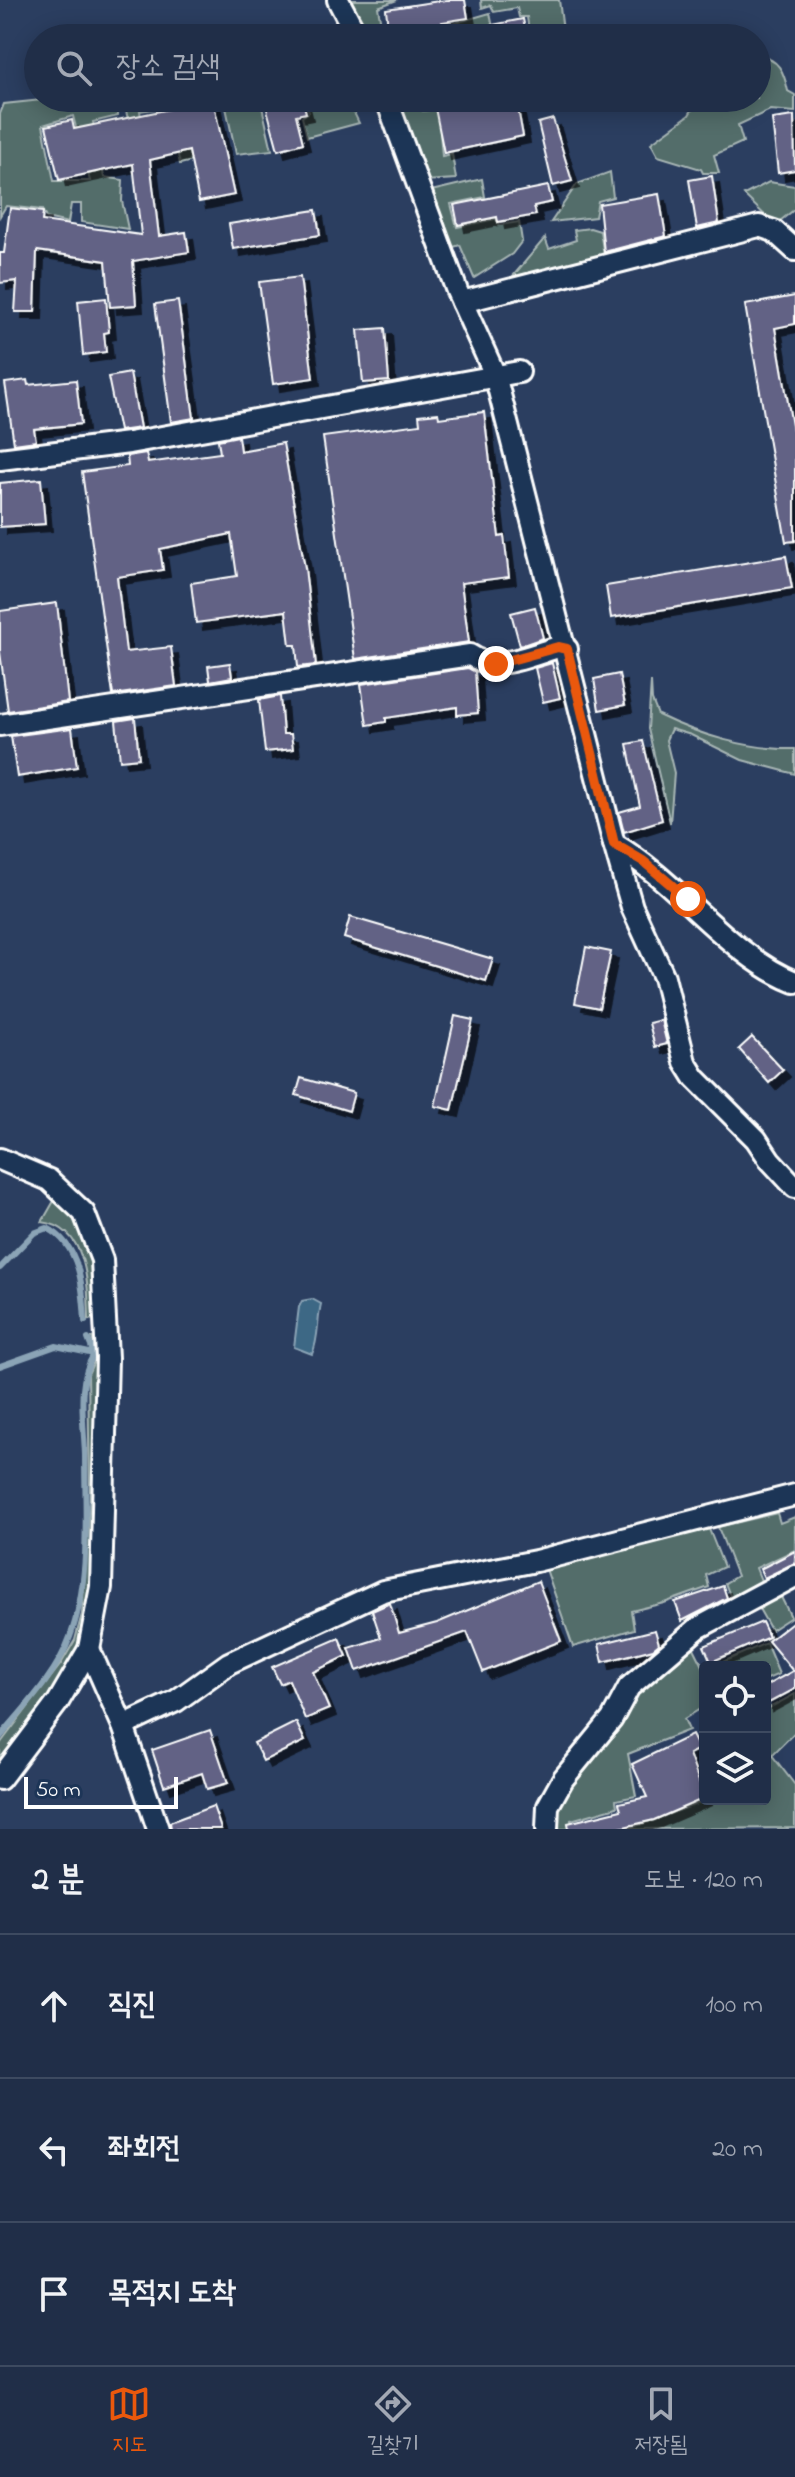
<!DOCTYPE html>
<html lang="ko">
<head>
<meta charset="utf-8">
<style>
	:root { --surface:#202e48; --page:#2d3a52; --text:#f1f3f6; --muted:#a2a8b4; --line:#3d4a60; --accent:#ea580c }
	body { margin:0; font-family:"Indie Flower","Poor Story",sans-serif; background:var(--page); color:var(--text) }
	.controls { position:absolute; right:24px; bottom:24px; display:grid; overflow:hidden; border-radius:8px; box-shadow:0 4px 20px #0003 }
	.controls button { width:72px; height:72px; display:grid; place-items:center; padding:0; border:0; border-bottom:2px solid var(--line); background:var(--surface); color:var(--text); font:40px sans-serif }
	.scale { position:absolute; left:24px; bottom:20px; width:154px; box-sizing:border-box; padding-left:8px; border:4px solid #fff; border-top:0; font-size:22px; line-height:28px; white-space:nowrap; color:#fff; -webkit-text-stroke:6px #1d3557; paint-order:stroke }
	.stop { position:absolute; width:24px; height:24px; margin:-18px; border:6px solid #ea580c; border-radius:50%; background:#fff }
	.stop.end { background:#ea580c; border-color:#fff; box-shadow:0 2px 8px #0008 }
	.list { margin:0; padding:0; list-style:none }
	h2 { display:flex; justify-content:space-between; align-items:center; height:104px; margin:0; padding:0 32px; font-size:34px }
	h2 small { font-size:26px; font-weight:400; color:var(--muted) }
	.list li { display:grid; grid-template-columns:52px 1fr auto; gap:24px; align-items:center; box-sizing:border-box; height:144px; padding:0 32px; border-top:2px solid var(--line) }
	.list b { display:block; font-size:30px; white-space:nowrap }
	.list em { font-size:26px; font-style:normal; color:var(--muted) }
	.icon { flex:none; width:44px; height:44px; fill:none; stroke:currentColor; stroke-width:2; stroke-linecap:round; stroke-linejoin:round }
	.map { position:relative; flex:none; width:795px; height:1829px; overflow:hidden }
	.search { position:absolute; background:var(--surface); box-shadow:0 4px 20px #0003; left:24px; right:24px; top:24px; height:88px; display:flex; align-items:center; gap:20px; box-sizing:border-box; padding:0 28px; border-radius:44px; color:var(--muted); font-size:30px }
	.sheet { height:536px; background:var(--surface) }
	nav { display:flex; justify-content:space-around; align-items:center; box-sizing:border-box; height:112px; border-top:2px solid var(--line); background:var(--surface); font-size:22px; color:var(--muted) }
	nav a { display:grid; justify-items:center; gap:4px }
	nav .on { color:var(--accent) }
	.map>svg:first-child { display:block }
	.green { fill:#526d6b; stroke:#a8b6b5; stroke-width:2; fill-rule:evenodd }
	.water { fill:#3e6785; stroke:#8ba4b6; stroke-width:2 }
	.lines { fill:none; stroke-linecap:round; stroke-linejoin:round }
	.stream { stroke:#8ba4b6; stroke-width:6 }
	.building { fill:#626285; stroke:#fff; stroke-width:2; filter:url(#shadow) }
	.minor-casing { stroke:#fff; stroke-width:26 }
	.minor { stroke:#1d3557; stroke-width:20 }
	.route { stroke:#ea580c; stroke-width:10 }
</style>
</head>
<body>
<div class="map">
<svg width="795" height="1829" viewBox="0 0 795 1829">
	<defs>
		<filter id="shadow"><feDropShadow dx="7" dy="7" stdDeviation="0" flood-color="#0009"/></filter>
	</defs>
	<rect width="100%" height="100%" fill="#2b3e60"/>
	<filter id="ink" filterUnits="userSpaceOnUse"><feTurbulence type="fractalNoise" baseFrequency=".0125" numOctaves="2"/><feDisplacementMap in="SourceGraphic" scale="16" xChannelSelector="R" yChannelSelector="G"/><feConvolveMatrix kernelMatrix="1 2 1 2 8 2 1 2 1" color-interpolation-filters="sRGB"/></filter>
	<g filter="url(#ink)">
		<g class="green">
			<path d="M346,0H397L378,7L383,37L365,38Z"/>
			<path d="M481,0H559L564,38H530L527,17H519L517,8L494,12L491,5L482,8Z"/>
			<path d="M490,13L495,38H447L445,26Z"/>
			<path d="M757,56C779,58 784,72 788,91L795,95V112L770,110L738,125L743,142L714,155L719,173H703L701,169L658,156L651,143L689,115L699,98H757Z"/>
			<path d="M61,98H116L118,116L93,122L104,177L123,180L122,201L128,229L81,222V204H71L68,223L46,218L42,210L6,206L0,216V114L4,104ZM73,116L90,181H54L43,125Z"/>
			<path d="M123,98H205L183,104L196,160L180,164L167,107L140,111L150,167L139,166Z"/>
			<path d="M224,98H260L272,150L236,154Z"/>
			<path d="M305,98H347L359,123L307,137L302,117L309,112Z"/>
			<path d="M394,98H420L423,111L438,109L442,156L452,154L456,179L424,181Z"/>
			<path d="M610,172L613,197L598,201L595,217L551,222L577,184Z"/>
			<path d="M482,179L485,197L451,204L457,227L496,219L500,225L519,222L522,241L512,254L474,278L460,245L447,249L427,192Z"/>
			<path d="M769,182L795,186V209L775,225L744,195Z"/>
			<path d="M590,228L600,231L605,261L508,282L545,238L549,249L576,240L574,230Z"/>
			<path d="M651,682L652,700L658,715C699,735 749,750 795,749V774L742,760L691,735L671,729L666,740L674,773L670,823L648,729Z"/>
			<path d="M54,1201H65C93,1234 95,1275 100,1318L89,1320C88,1284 88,1228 42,1222Z"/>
			<path d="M102,1335L94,1594L81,1647L67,1674L0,1763V1744L61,1664L75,1640L82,1614L90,1497L88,1374L97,1355L92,1338Z"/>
			<path d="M777,1513L780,1523L795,1517V1550L756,1568L764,1588L733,1603L725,1583L737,1576L718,1527Z"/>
			<path d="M709,1529L724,1567L706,1575L709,1587L664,1603L631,1611L634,1629L573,1647L546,1569L611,1547Z"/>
			<path d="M780,1595L791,1617L771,1630L758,1607Z"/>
			<path d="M691,1642L705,1670V1706L684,1719L689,1730L628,1754L636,1796L616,1800L617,1807L571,1820L573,1829H554L560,1799L636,1688Z"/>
			<path d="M766,1643L779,1674L765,1680V1667H711Z"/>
			<path d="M795,1694V1732L772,1755L795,1785V1828L628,1829L711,1799H765V1759L772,1755L765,1741V1710Z"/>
		</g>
		<path class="water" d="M312,1299L321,1304C317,1320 319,1340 312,1354L294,1347L299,1307L302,1301Z"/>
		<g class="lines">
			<g class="stream">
				<path d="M0,1268L34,1233L47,1228C80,1244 83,1287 85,1321"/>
				<path d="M88,1339L94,1354"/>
				<path d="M0,1366L56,1346L94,1354"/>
				<path d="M0,1737C24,1708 57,1674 70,1637C91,1581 85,1514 85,1455C84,1422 76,1382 94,1354"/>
			</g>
		</g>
		<g class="building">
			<path d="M446,0H465L468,18L442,22L443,28L389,36L386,9Z"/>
			<path d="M523,19L527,38H468L467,30Z"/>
			<path d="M264,98H302L306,113L296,115L303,143L278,150Z"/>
			<path d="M433,98H516L523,136L444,153Z"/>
			<path d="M213,100L234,195L199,202L189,151L150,160L159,236L186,232L189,252L133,261L136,305L110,307L106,261L37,251L35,312H15L17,281L0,283V253H4L10,208L43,212L42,221L141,235L133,164L59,180L46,126L72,120L74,129Z"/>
			<path d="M794,116L795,170L778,173L772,119Z"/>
			<path d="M553,119L572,181L553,186L538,123Z"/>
			<path d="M712,176L719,223L697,228L689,180Z"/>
			<path d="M548,186L552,202L534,206L536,215L498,222L497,217L458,225L454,205Z"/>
			<path d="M659,194L666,236L604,252L599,204Z"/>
			<path d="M316,210L320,235L233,249L229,224Z"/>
			<path d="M300,277L313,378L273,384L259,282Z"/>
			<path d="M795,296V324L775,328L795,443V541L786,542L745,305Z"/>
			<path d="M106,298L109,332L104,333L106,352L83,355L78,301Z"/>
			<path d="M178,301L194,418L171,422L155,304Z"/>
			<path d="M385,328L389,381L363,383L358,330Z"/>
			<path d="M130,373L140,428L119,431L108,377Z"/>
			<path d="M27,380L28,385L76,380L81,424L34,429L36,441L14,444L5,383Z"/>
			<path d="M484,412L499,537L504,536L509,577L461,583L469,642L355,659L323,437L420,424L419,415L438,413L439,418Z"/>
			<path d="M238,436L240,451L283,443L305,568L316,665L298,667L296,645H290L286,611L196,623L191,583L237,576L231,534L160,549L163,570L117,577L126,652L171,647L176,686L113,695L82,472L128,466L127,456L146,453L148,463L220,453L218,440Z"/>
			<path d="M41,479L45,524L0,527V483Z"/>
			<path d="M786,556L792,588L611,618L606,586Z"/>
			<path d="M57,603L68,702L8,711L0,652V611Z"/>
			<path d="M535,607L543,638L520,646L511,613Z"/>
			<path d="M230,663L232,677L210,681L208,666Z"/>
			<path d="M552,663L560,698L543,702L535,668Z"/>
			<path d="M468,668L475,672L478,713L457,715V707L386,718V722L367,725L361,684Z"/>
			<path d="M619,674L625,705L599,710L594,679Z"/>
			<path d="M280,696L283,734H291L293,749L265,752L259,700Z"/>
			<path d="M135,718L139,758L120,760L116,721Z"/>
			<path d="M72,728L77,767L17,777L11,736Z"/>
			<path d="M643,741L662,820L624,832L619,812L640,806L627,744Z"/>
			<path d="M350,917L493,959L486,981L344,938Z"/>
			<path d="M586,947L611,952L599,1008L575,1003Z"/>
			<path d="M455,1016L473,1020L452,1110L435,1106Z"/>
			<path d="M661,1020L667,1044L655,1047L649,1023Z"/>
			<path d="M752,1037L783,1070L769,1083L739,1049Z"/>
			<path d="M301,1078L354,1093L349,1111L296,1095Z"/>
			<path d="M795,1551V1563L764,1578L760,1569Z"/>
			<path d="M538,1581L561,1641L483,1672L467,1632L357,1671L349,1648L381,1638L372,1611L390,1603L399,1633L437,1623Z"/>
			<path d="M723,1586L727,1598L682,1621L675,1602Z"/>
			<path d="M795,1620V1689L765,1705V1686L793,1671L768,1641Z"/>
			<path d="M762,1622L769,1637L711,1662L704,1646Z"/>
			<path d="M655,1630L659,1644L653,1649L603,1662L599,1644Z"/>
			<path d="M339,1638L347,1656L313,1672L329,1709L305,1719L289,1680L280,1684L272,1667Z"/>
			<path d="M296,1722L305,1741L263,1761L254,1743Z"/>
			<path d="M210,1730L228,1783L207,1789L202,1773L164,1786L152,1750Z"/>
			<path d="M692,1735L699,1749L689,1754L705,1798L654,1820L615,1829H569L568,1823L621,1810L619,1803L647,1797L632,1764Z"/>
			<path d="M213,1806L221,1829H171L170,1822Z"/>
		</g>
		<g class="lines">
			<defs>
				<g id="minor">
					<path d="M338,0L358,38"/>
					<path d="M386,98L457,291L495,375L614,844C679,882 729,956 795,982"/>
					<path d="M462,302L759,226L774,231L795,250"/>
					<path d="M0,459L129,443L519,372"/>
					<path d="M0,725L470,655C495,673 531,655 558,647L567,649"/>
					<path d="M614,844L632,907L664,977L685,1062L695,1078L756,1139L770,1160L795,1187"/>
					<path d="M0,1159L49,1180L84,1213L102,1260L107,1358L101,1587L89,1649L58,1702L0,1779"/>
					<path d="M89,1649L123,1726L158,1829"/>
					<path d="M123,1726L176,1701L229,1663L383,1591L536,1561L795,1495"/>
					<path d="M547,1829L548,1806L563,1779L612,1719L629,1687L698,1628L795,1576"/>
				</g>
			</defs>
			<use href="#minor" class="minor-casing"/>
			<use href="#minor" class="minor"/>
		</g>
	</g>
	<g class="lines" filter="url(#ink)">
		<path class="route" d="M496,664L558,647L567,649L614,844L643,861L688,899"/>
	</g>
</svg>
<div class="controls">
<button><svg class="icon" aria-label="locate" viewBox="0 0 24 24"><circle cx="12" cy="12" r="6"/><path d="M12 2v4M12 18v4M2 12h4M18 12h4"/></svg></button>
<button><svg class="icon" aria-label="layers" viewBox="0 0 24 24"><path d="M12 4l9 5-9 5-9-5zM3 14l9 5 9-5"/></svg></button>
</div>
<div class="scale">50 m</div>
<div class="stop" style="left:688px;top:899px"></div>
<div class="stop end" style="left:496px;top:664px"></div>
<div class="search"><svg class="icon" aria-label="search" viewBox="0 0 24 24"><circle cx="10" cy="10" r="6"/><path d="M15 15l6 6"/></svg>장소 검색</div>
</div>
<section class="sheet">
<h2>2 분<small>도보 · 120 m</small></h2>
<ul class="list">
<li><svg class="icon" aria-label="ahead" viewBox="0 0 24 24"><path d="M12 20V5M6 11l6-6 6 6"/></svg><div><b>직진</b></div><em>100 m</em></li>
<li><svg class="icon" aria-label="left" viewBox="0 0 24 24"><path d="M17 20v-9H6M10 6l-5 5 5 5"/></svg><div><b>좌회전</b></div><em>20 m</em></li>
<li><svg class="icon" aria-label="arrive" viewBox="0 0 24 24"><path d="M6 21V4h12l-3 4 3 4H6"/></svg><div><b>목적지 도착</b></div></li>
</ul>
</section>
<nav>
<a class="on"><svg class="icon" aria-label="map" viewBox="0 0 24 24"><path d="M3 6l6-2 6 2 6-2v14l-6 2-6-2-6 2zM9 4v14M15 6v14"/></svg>지도</a>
<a><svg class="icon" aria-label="directions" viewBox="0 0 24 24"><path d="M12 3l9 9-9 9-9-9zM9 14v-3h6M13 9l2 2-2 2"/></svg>길찾기</a>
<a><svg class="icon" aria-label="saved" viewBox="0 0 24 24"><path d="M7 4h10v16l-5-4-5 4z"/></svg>저장됨</a>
</nav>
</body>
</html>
